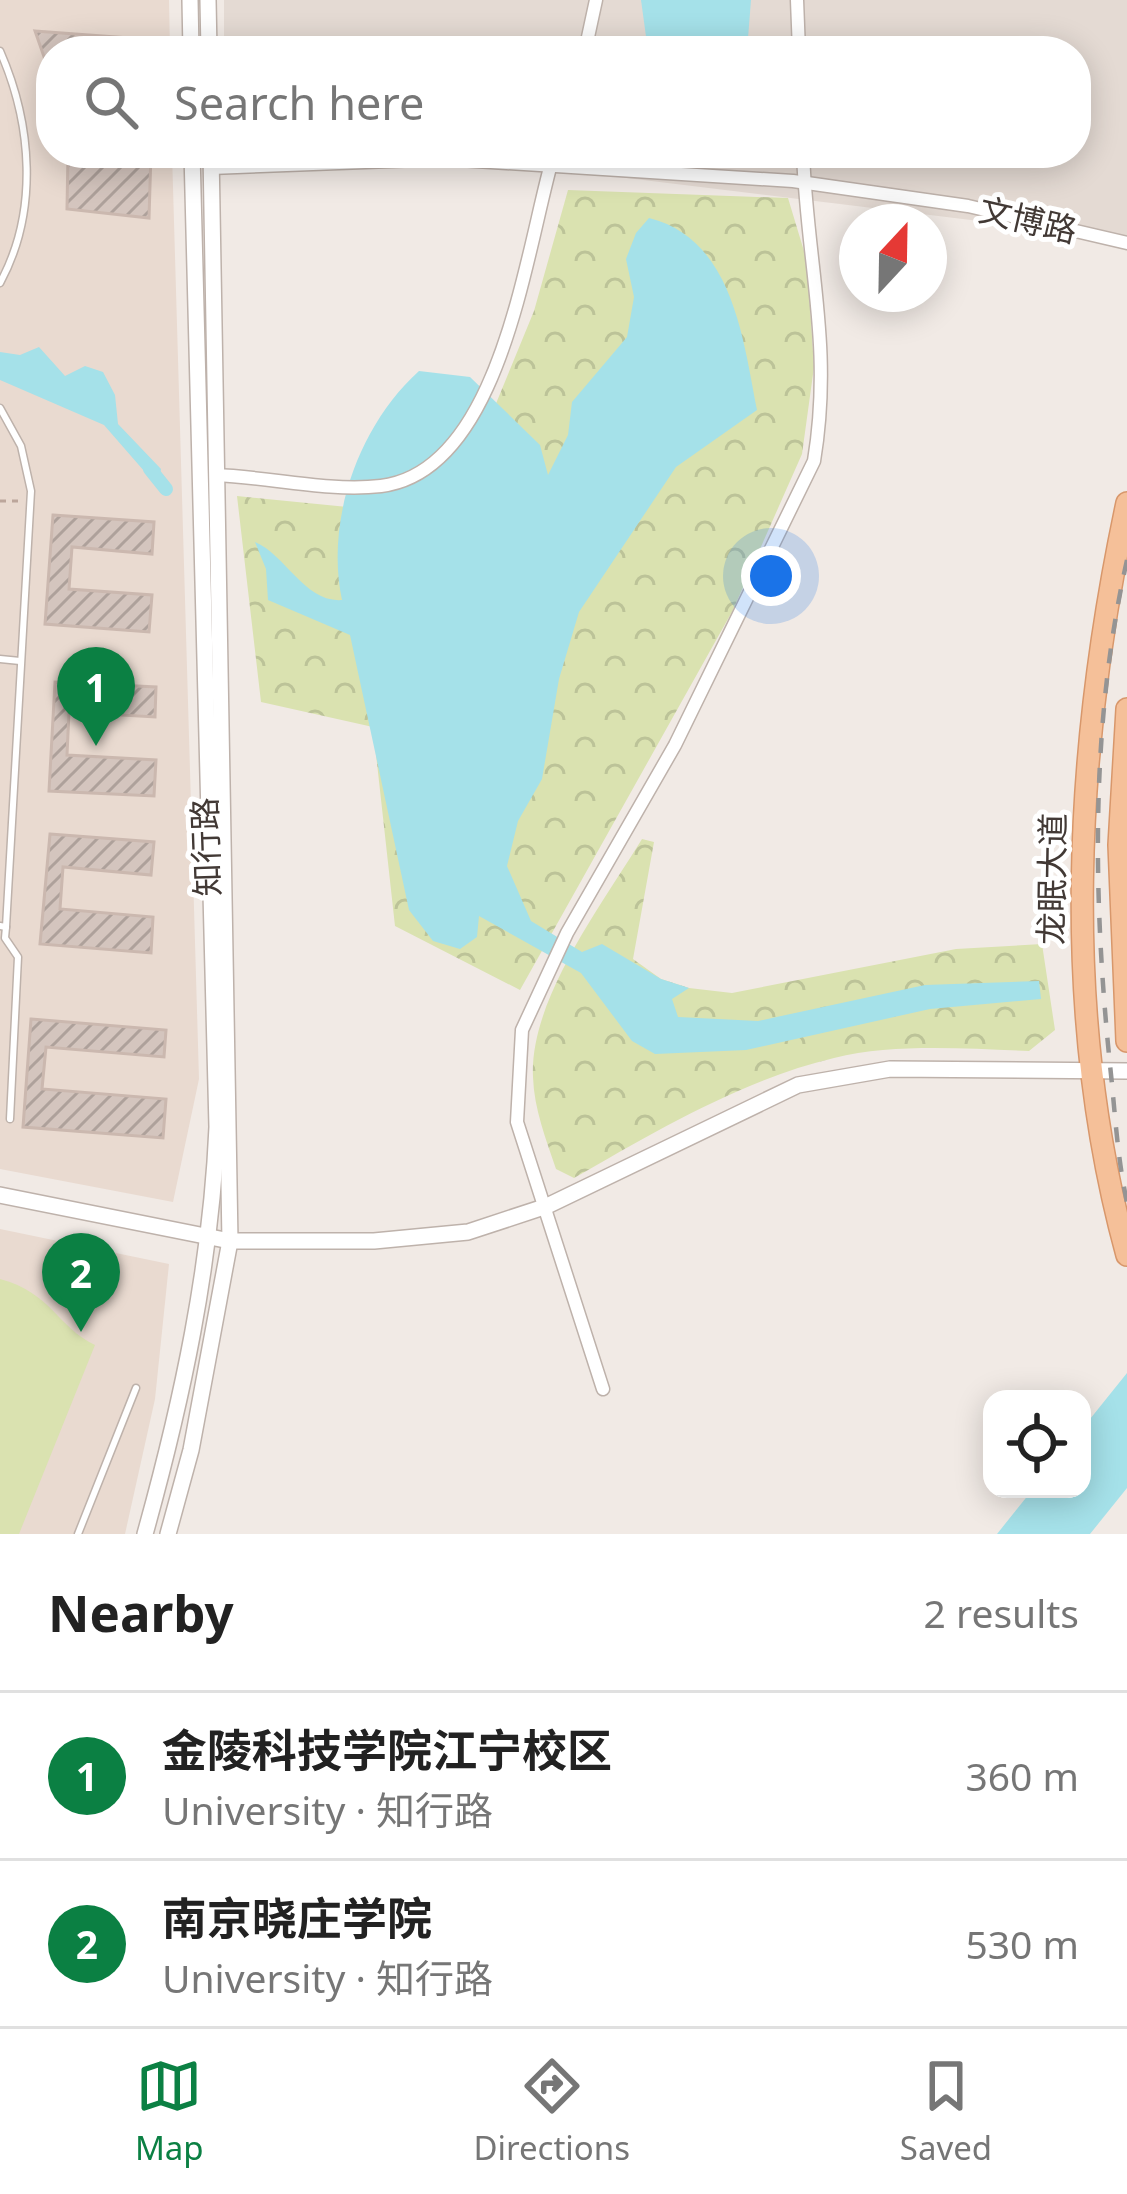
<!DOCTYPE html>
<html lang="en">
<head>
<meta charset="utf-8">
<style>
	:root { --surface:#fff; --page:#f2f2f2; --text:#222; --muted:#767676; --line:#e0e0e0; --accent:#0b8043 }
	body { margin:0; font-family:"Noto Sans","Noto Sans SC",sans-serif; background:var(--page); color:var(--text) }
	.controls { position:absolute; right:36px; bottom:36px; display:grid; overflow:hidden; border-radius:24px; box-shadow:0 6px 30px #0003 }
	.controls button { width:108px; height:108px; display:grid; place-items:center; padding:0; border:0; border-bottom:3px solid var(--line); background:var(--surface); color:var(--text); font:60px sans-serif }
	.compass { position:absolute; left:839px; top:204px; width:108px; height:108px; border-radius:50%; background:var(--surface); box-shadow:0 6px 30px #0003; rotate:22deg }
	.you { position:absolute; left:771px; top:576px; width:42px; height:42px; margin:-30px; border:9px solid #fff; border-radius:50%; background:#1a73e8; box-shadow:0 0 0 18px #1a73e833 }
	.badge { display:grid; place-items:center; width:78px; height:78px; border-radius:50%; background:var(--accent); color:#fff; font-size:39px; font-weight:700 }
	.pin { position:absolute; translate:-50% -99px; filter:drop-shadow(0 3px 6px #0008) }
	.pin::after { content:''; position:absolute; top:63px; width:42px; height:36px; background:inherit; clip-path:polygon(0 0,100% 0,50% 100%) }
	.list { margin:0; padding:0; list-style:none }
	h2 { display:flex; justify-content:space-between; align-items:center; height:156px; margin:0; padding:0 48px; font-size:51px }
	h2 small { font-size:39px; font-weight:400; color:var(--muted) }
	.list li { display:grid; grid-template-columns:78px 1fr auto; gap:36px; align-items:center; box-sizing:border-box; height:168px; padding:0 48px; border-top:3px solid var(--line) }
	.list b { display:block; font-size:45px; white-space:nowrap }
	.list p { margin:0; font-size:39px; white-space:nowrap; color:var(--muted) }
	.list em { font-size:39px; font-style:normal; color:var(--muted) }
	.icon { flex:none; width:66px; height:66px; fill:none; stroke:currentColor; stroke-width:2; stroke-linecap:round; stroke-linejoin:round }
	.map { position:relative; flex:none; width:1127px; height:1534px; overflow:hidden }
	.search { position:absolute; background:var(--surface); box-shadow:0 6px 30px #0003; left:36px; right:36px; top:36px; height:132px; display:flex; align-items:center; gap:30px; box-sizing:border-box; padding:0 42px; border-radius:48px; color:var(--muted); font-size:45px }
	.sheet { height:492px; background:var(--surface) }
	nav { display:flex; justify-content:space-around; align-items:center; box-sizing:border-box; height:168px; border-top:3px solid var(--line); background:var(--surface); font-size:33px; color:var(--muted) }
	nav a { display:grid; justify-items:center; gap:6px }
	nav .on { color:var(--accent) }
	.map>svg:first-child { display:block }
	.residential { fill:#e4dad3 }
	.education { fill:#e9dad0 }
	.forest { fill:url(#forest-crowns) }
	.pitch { fill:#dae2b0 }
	.water { fill:#a5e1e9 }
	.lines { fill:none; stroke-linecap:round; stroke-linejoin:round }
	.canal { stroke:#a5e1e9; stroke-width:14 }
	.building { fill:url(#building-hatch); stroke:#cbb8af; stroke-width:3 }
	.service-casing { stroke:#beb2ab; stroke-width:9 }
	.minor-casing { stroke:#beb2ab; stroke-width:15 }
	.tertiary-casing { stroke:#beb2ab; stroke-width:18 }
	.primary-casing { stroke:#d8976b; stroke-width:24 }
	.path { stroke:#bca69b; stroke-width:3; stroke-dasharray:6 6; stroke-linecap:butt }
	.service { stroke:#fff; stroke-width:6 }
	.minor { stroke:#fff; stroke-width:12 }
	.tertiary { stroke:#fff; stroke-width:15 }
	.primary { stroke:#f5c099; stroke-width:21 }
	.rail { stroke:#949494; stroke-width:4.5; stroke-dasharray:15 15; stroke-linecap:butt }
	.labels { text-anchor:middle; stroke-width:10; stroke-linejoin:round; paint-order:stroke }
	.street-label { font-size:33px; fill:#423935; stroke:#fff }
</style>
</head>
<body>
<div class="map">
<svg width="1127" height="1534" viewBox="0 0 1127 1534">
	<defs>
		<pattern id="forest-crowns" width="20" height="18" patternUnits="userSpaceOnUse" patternTransform="scale(3)"><rect width="20" height="18" fill="#dae2b0"/><path d="M2 6a3 3 0 1 1 6 0M12 15a3 3 0 1 1 6 0" fill="none" stroke="#bcc398"/></pattern>
		<pattern id="building-hatch" width="6" height="6" patternUnits="userSpaceOnUse" patternTransform="scale(3)"><rect width="6" height="6" fill="#d4c5be"/><path d="M-1 1l2-2M0 6l6-6M5 7l2-2" fill="none" stroke="#aea19b"/></pattern>
	</defs>
	<rect width="100%" height="100%" fill="#f1eae5"/>
	<path class="residential" d="M224,0H1127V239L422,153H1076V51H224Z"/>
	<g class="education">
		<path d="M0,0H169L170,51H51V153H172L199,1079L173,1202L0,1169Z"/>
		<path d="M0,1229L169,1264L155,1399L125,1534H0Z"/>
	</g>
	<g class="forest">
		<path d="M568,190L788,198L807,261L814,367L802,454L733,610L520,990L395,926L373,727L261,702L237,496L398,512L481,440L534,311Z"/>
		<path d="M642,839L654,842L633,959L661,979L689,988L732,993L956,949L1042,944L1055,1030L1029,1051C967,1049 895,1043 834,1058C744,1079 654,1132 574,1178L556,1169C546,1139 534,1109 533,1077C529,1000 603,903 642,839Z"/>
	</g>
	<path class="pitch" d="M0,1279C52,1293 57,1327 95,1345L19,1534H0Z"/>
	<g class="water">
		<path d="M641,0H751L747,51H648Z"/>
		<path d="M649,218C733,239 743,339 757,410L676,467L579,612L559,679L542,779L518,821L507,866L531,921L582,952L602,944L661,979L689,988L672,999L678,1017L758,1021L925,985L1039,981L1041,999L930,1009L746,1050L655,1054L632,1041L581,973L479,916L477,937L460,949L433,941L409,910L350,635L268,600L266,569L255,542C286,555 305,603 342,600C325,520 359,425 419,371L470,377L540,445L548,475L568,435L572,402L627,337L634,297L626,259L636,233Z"/>
		<path d="M39,347L65,376L85,366L103,372L115,395L118,424L161,469L158,487L104,425L0,380V352L20,355Z"/>
		<path d="M1127,1373V1488L1090,1534H997L1033,1489H1082V1429Z"/>
	</g>
	<g class="lines">
		<path class="canal" d="M150,469L166,489"/>
	</g>
	<g class="building">
		<path d="M35,31L155,40L154,51H51L49,71Z"/>
		<path d="M68,153H151L149,218L67,209Z"/>
		<path d="M53,515L154,522L152,554L72,547L69,589L152,595L149,632L45,624Z"/>
		<path d="M55,682L156,687L155,717L69,712L67,755L156,760L154,796L49,791Z"/>
		<path d="M50,834L154,842L151,875L63,867L60,909L153,917L151,953L40,944Z"/>
		<path d="M31,1019L166,1030L164,1057L46,1047L42,1089L166,1099L163,1138L23,1127Z"/>
	</g>
	<g class="lines">
		<defs>
			<g id="service">
				<path d="M0,51C32,124 39,211 0,283"/>
				<path d="M0,408L21,446L31,491L6,927L0,926"/>
				<path d="M0,659L20,661"/>
				<path d="M6,927L5,938L18,957L10,1119"/>
				<path d="M78,1534L136,1388"/>
			</g>
			<g id="minor">
				<path d="M797,0L799,51"/>
				<path d="M585,51L596,0"/>
				<path d="M211,168L444,159L793,181L968,206L1127,243"/>
				<path d="M216,475C269,477 328,492 381,486C502,471 526,247 554,153"/>
				<path d="M603,1389L517,1122L522,1030L567,933L675,745L814,461C833,346 807,264 803,153"/>
			</g>
			<g id="tertiary">
				<path d="M190,0L191,51"/>
				<path d="M208,0L209,51"/>
				<path d="M0,1195L230,1241H374L468,1232L547,1206L798,1085L890,1069L1127,1071"/>
				<path d="M145,1534C182,1401 211,1266 217,1127L192,153"/>
				<path d="M168,1534L191,1450L230,1241L211,153"/>
			</g>
			<g id="primary">
				<path d="M1127,503C1075,747 1060,1012 1127,1255"/>
				<path d="M1127,709L1119,845L1127,1041"/>
			</g>
		</defs>
		<use href="#service" class="service-casing"/>
		<use href="#minor" class="minor-casing"/>
		<use href="#tertiary" class="tertiary-casing"/>
		<use href="#primary" class="primary-casing"/>
		<path class="path" d="M0,501H22"/>
		<use href="#service" class="service"/>
		<use href="#minor" class="minor"/>
		<use href="#tertiary" class="tertiary"/>
		<use href="#primary" class="primary"/>
		<path class="rail" d="M1127,560C1090,724 1093,898 1110,1065C1115,1110 1117,1157 1127,1202"/>
	</g>
	<g class="labels">
		<g class="street-label">
			<text transform="translate(1028 220) rotate(13)" y="12">文博路</text>
			<text transform="translate(206 847) rotate(-92)" y="12">知行路</text>
			<text transform="translate(1052 879) rotate(-89)" y="12">龙眠大道</text>
		</g>
	</g>
</svg>
<div class="controls">
<button><svg class="icon" aria-label="locate" viewBox="0 0 24 24"><circle cx="12" cy="12" r="6"/><path d="M12 2v4M12 18v4M2 12h4M18 12h4"/></svg></button>
</div>
<svg class="compass" viewBox="-18 -18 36 36"><path d="M0-13l5 13h-10z" fill="#e53935"/><path d="M0 13l5-13h-10z" fill="#767676"/></svg>
<div class="you"></div>
<div class="pin badge" style="left:96px;top:746px">1</div>
<div class="pin badge" style="left:81px;top:1332px">2</div>
<div class="search"><svg class="icon" aria-label="search" viewBox="0 0 24 24"><circle cx="10" cy="10" r="6"/><path d="M15 15l6 6"/></svg>Search here</div>
</div>
<section class="sheet">
<h2>Nearby<small>2 results</small></h2>
<ul class="list">
<li><span class="badge">1</span><div><b>金陵科技学院江宁校区</b><p>University · 知行路</p></div><em>360 m</em></li>
<li><span class="badge">2</span><div><b>南京晓庄学院</b><p>University · 知行路</p></div><em>530 m</em></li>
</ul>
</section>
<nav>
<a class="on"><svg class="icon" aria-label="map" viewBox="0 0 24 24"><path d="M3 6l6-2 6 2 6-2v14l-6 2-6-2-6 2zM9 4v14M15 6v14"/></svg>Map</a>
<a><svg class="icon" aria-label="directions" viewBox="0 0 24 24"><path d="M12 3l9 9-9 9-9-9zM9 14v-3h6M13 9l2 2-2 2"/></svg>Directions</a>
<a><svg class="icon" aria-label="saved" viewBox="0 0 24 24"><path d="M7 4h10v16l-5-4-5 4z"/></svg>Saved</a>
</nav>
</body>
</html>
